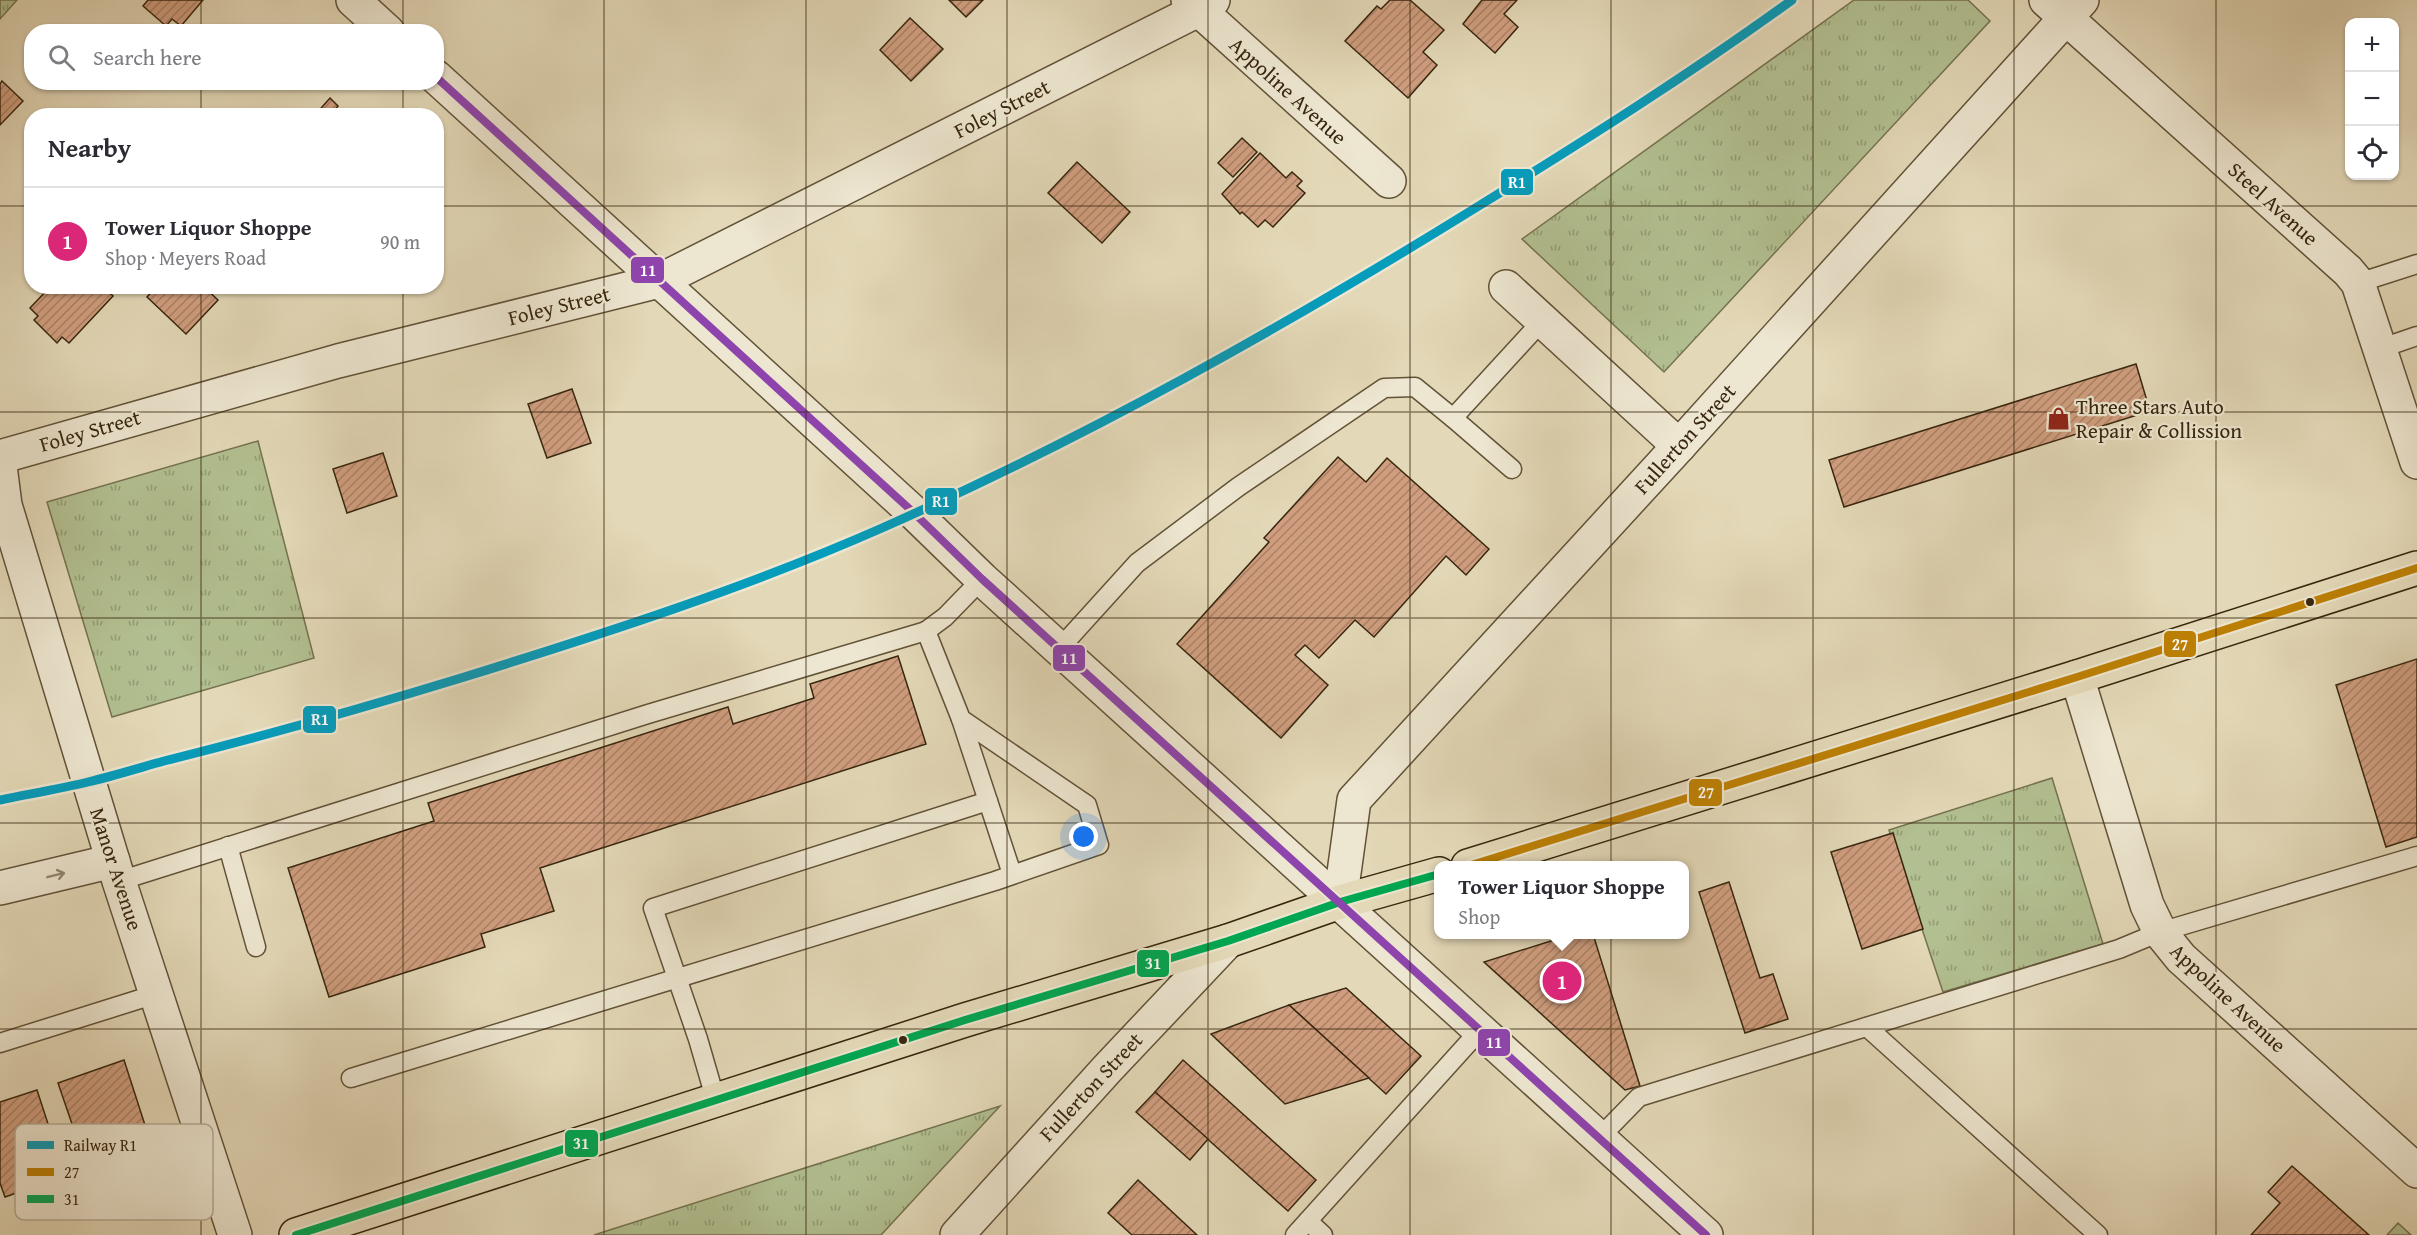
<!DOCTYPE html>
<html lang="en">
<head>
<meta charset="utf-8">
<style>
	:root { --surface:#fff; --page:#f2f2f3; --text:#2b2b33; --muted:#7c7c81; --line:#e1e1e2; --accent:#db2777 }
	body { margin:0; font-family:"Gentium Book Plus",serif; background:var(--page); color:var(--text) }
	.controls { position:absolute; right:18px; top:18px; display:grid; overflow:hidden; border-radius:12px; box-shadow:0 2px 4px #0004 }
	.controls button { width:54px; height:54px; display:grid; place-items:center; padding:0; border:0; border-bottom:2px solid var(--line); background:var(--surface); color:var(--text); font:30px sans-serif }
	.you { position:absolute; left:1084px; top:837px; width:21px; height:21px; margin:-15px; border:4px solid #fff; border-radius:50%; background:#1a73e8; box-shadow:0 0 0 9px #1a73e833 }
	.badge { display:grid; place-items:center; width:39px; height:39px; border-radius:50%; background:var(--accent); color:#fff; font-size:20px; font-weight:700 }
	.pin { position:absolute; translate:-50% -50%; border:3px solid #fff; box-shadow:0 2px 6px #0006 }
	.popup { position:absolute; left:1434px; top:861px; width:255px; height:78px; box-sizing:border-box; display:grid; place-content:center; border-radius:12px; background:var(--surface); filter:drop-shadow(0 2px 4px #0005); font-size:20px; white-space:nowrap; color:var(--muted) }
	.popup b { font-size:22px; color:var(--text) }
	.popup::after { content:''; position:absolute; left:50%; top:100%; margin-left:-12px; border:12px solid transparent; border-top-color:var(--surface) }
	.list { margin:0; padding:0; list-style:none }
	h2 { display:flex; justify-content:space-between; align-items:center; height:78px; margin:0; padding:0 24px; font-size:26px }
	h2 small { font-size:20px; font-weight:400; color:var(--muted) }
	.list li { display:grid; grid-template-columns:39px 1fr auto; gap:18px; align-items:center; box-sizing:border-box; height:108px; padding:0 24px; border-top:2px solid var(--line) }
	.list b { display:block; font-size:22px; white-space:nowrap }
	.list p { margin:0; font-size:20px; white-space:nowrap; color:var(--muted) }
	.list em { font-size:20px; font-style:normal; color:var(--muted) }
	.icon { flex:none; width:33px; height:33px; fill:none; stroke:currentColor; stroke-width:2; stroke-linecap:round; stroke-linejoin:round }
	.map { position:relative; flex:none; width:2417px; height:1235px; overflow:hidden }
	.search { position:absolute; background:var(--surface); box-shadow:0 2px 4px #0004; left:24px; top:24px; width:420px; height:66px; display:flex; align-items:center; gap:15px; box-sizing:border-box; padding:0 21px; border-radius:24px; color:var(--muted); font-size:22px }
	.panel { position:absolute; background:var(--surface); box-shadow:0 2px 4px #0004; left:24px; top:108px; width:420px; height:186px; border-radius:24px }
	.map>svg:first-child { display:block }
	.grass { fill:url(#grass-tufts); stroke:#74724f; stroke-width:1.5 }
	.building { fill:url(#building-hatch); stroke:#37260e; stroke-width:1.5 }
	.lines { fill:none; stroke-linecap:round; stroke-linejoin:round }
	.service-casing { stroke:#625238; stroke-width:21 }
	.minor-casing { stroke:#625238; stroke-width:36 }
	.tertiary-casing { stroke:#625238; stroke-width:36 }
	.primary-casing { stroke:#37260e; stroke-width:36 }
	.service { stroke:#ede6d0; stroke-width:18 }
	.minor { stroke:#ede6d0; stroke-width:33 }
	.tertiary { stroke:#ede6d0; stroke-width:33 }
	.primary { stroke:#e3d8b7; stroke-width:33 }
	.bus-1-casing { stroke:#ede6d0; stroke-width:12 }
	.bus-2-casing { stroke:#ede6d0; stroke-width:12 }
	.bus-3-casing { stroke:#ede6d0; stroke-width:12 }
	.bus-1 { stroke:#bd8004; stroke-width:8 }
	.bus-2 { stroke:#00a651; stroke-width:8 }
	.bus-3 { stroke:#8e44ad; stroke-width:8 }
	.rail-1-casing { stroke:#ede6d0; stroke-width:14 }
	.rail-1 { stroke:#069cbb; stroke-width:9 }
	.oneway { stroke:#92866f }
	.grid { fill:none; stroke:#37260e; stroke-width:1.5; stroke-opacity:0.55 }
	.bus-dot { fill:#37260e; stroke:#ede6d0; stroke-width:2 }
	.labels { text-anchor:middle; stroke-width:4.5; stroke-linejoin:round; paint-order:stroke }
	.street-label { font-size:21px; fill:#37260e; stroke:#ede6d0 }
	.poi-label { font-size:21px; fill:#37260e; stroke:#ede6d0; text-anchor:start }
	.key { fill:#ede6d0; stroke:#b6ac96; stroke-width:1.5 }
	.key-label { font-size:16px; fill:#37260e }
	.line-badge { stroke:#ede6d0; stroke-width:2 }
	.badge-label { font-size:16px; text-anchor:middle; font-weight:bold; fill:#fff }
</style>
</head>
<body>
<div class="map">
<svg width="2417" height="1235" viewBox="0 0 2417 1235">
	<defs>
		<pattern id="grass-tufts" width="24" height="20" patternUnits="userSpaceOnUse" patternTransform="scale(1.5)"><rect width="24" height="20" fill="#b2bf90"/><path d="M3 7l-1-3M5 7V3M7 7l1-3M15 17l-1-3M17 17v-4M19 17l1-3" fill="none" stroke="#929b74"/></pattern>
		<pattern id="building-hatch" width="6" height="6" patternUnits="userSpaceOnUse" patternTransform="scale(1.5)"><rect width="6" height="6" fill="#d09e7f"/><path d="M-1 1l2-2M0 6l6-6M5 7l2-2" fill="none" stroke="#aa8166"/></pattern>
	</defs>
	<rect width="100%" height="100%" fill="#e3d8b7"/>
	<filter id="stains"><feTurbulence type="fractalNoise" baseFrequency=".00333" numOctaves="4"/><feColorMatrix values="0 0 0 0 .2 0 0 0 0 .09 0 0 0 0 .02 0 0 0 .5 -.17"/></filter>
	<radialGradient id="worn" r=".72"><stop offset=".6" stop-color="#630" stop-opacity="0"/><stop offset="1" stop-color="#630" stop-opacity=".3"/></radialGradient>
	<g class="grass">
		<path d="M0,0H17L0,19Z"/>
		<path d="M1854,0H1968L1990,21L1664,372L1522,239Z"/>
		<path d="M258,441L314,658L112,717L47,502Z"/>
		<path d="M2052,778L2103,944L1943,992L1889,830Z"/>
		<path d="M1000,1106L881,1235H594Z"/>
		<path d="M2398,1223L2411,1235H2387Z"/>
	</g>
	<g class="building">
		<path d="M148,0H203L181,26L172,19L166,26L143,6Z"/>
		<path d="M949,0H983L966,17Z"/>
		<path d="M1390,0H1410L1444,30L1423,52L1437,65L1408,98L1345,41L1377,6L1381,9Z"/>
		<path d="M1482,0H1517L1504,14L1518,27L1495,53L1463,24Z"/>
		<path d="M910,18L943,49L911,81L880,50Z"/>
		<path d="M2,81L23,101L0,125V84Z"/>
		<path d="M330,98L338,106L333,112L337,116H314Z"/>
		<path d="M1242,138L1257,152L1233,177L1218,163Z"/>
		<path d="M1260,153L1286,178L1292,172L1302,181L1297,186L1305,193L1273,227L1265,220L1258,227L1242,212L1240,214L1222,194Z"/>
		<path d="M1077,162L1130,212L1102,243L1048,193Z"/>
		<path d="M51,286H103L113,296L69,343L62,337L57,343L34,320L38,316L30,308Z"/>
		<path d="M157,286H203L218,300L186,334L147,297Z"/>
		<path d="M2136,364L2150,411L1844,507L1829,460Z"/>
		<path d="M572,389L591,443L547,458L528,404Z"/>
		<path d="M383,453L397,496L347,513L333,469Z"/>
		<path d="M1338,457L1366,482L1387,458L1489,549L1466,575L1446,556L1374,637L1355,620L1319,658L1305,645L1295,655L1328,685L1281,738L1177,644L1269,542L1264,538Z"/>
		<path d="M898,656L926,744L540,868L554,911L481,934L485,947L329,997L288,868L434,821L428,803L728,707L733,724L814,698L810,684Z"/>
		<path d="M2417,659V837L2386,847L2336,685Z"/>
		<path d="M1893,833L1923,929L1862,949L1831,852Z"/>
		<path d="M1729,882L1760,978L1773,974L1788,1019L1745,1033L1699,892Z"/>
		<path d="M1573,934H1593L1640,1086L1625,1090L1484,962Z"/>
		<path d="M1346,988L1421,1056L1386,1094L1289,1005Z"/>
		<path d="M1289,1005L1369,1078L1285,1104L1211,1034Z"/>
		<path d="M124,1060L153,1150L147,1152L154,1176L150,1182L128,1190L129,1193L99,1203L58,1083Z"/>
		<path d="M1183,1060L1316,1180L1288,1211L1155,1092Z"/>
		<path d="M37,1090L65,1176L5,1197L0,1183V1102Z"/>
		<path d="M1155,1092L1208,1139L1190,1160L1136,1112Z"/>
		<path d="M2292,1166L2369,1235H2251L2280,1203L2268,1192Z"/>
		<path d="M1138,1180L1197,1235H1132L1108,1213Z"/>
	</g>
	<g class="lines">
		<defs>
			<g id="service">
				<path d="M2358,283L2417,264"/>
				<path d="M2379,349L2417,336"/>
				<path d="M1453,418L1512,469"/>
				<path d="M1060,648L1137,563L1238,487L1384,388L1415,387L1453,418L1542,321"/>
				<path d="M961,719L1012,874"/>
				<path d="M228,846L256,947"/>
				<path d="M119,881L648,714L926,631"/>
				<path d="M1867,1027L2098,1235"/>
				<path d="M0,1043L156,994"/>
				<path d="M351,1078L995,881L1099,845L1087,805L961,719L926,631L945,617L982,579"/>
				<path d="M716,1101L698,1039L653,908L988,801"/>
				<path d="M1599,1138L1639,1097L2119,949L2160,932L2417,856"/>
				<path d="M1308,1221L1323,1235"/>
				<path d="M1295,1235L1480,1030"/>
			</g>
			<g id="minor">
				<path d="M1188,0L1389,181"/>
				<path d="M2046,0L2348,271L2358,283L2417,462"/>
				<path d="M1506,287L1679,446"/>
				<path d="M0,457L338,361L659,281L1198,10L1213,0"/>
				<path d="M0,466L5,505L119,881L235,1235"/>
				<path d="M2077,677L2147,905L2160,932L2181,958L2417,1171"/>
				<path d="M0,888L113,861"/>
			</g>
			<g id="tertiary">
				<path d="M353,0L388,32"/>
				<path d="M436,77L914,513L982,579L1706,1235"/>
				<path d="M1340,902L1354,800L1679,446L2082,0"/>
				<path d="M957,1235L1108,1068L1228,941"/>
			</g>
			<g id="primary">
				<path d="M1468,866L2077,677L2417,568"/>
				<path d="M296,1235L965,1020L1228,941L1340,902L1439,874"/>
			</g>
		</defs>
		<use href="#service" class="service-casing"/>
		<use href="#minor" class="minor-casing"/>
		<use href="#tertiary" class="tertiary-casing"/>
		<use href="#primary" class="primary-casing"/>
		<use href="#service" class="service"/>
		<use href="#minor" class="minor"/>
		<use href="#tertiary" class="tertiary"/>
		<use href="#primary" class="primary"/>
		<defs>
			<path id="bus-1" d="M1468,866L2077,677L2417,568"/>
			<path id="bus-2" d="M296,1235L965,1020L1228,941L1340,902L1439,874"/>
			<path id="bus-3" d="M436,77L914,513L982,579L1706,1235"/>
		</defs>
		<use href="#bus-1" class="bus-1-casing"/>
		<use href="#bus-2" class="bus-2-casing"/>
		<use href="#bus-3" class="bus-3-casing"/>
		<use href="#bus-1" class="bus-1"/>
		<use href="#bus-2" class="bus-2"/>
		<use href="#bus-3" class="bus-3"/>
		<defs>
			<path id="rail-1" d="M0,800C29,794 59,789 88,782C113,776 139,768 164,761C264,736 363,708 461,678C603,634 746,588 882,528C1088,437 1285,326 1477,207C1584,141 1690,74 1792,0"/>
		</defs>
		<use href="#rail-1" class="rail-1-casing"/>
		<use href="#rail-1" class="rail-1"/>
	</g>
	<defs><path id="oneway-shaft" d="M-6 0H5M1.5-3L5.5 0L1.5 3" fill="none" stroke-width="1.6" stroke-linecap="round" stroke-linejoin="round" transform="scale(1.5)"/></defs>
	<use class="oneway" href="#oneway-shaft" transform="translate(56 875) rotate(-14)"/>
	<path class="grid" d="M201,0V32M403,0V32M604,0V1235M806,0V1235M1007,0V1235M1208,0V1235M1410,0V1235M1611,0V1235M1813,0V1235M2014,0V1235M2216,0V1235M201,82V116M403,82V116M0,206H32M436,206H2417M201,286V1235M403,286V1235M0,412H2417M0,618H2417M0,823H2417M0,1029H2417"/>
	<defs>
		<symbol id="shop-bare" viewBox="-9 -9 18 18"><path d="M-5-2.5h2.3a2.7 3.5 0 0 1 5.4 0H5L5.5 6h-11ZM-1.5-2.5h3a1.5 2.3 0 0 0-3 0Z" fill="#8f2418" stroke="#ede6d0" stroke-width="2.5" paint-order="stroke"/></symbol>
	</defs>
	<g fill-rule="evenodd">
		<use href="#shop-bare" x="2042" y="402" width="33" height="33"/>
	</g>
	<g class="bus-dot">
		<circle cx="2310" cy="602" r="5"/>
		<circle cx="903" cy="1040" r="5"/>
	</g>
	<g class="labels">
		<g class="street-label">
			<text transform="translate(1288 91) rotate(42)" y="7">Appoline Avenue</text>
			<text transform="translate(1002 109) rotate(-27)" y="7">Foley Street</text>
			<text transform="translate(2273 204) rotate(42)" y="7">Steel Avenue</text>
			<text transform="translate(559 306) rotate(-14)" y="7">Foley Street</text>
			<text transform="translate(90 431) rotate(-16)" y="7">Foley Street</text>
			<text transform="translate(1685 439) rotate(-48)" y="7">Fullerton Street</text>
			<text transform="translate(116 869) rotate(72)" y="7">Manor Avenue</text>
			<text transform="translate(2228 998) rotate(43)" y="7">Appoline Avenue</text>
			<text transform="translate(1091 1087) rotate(-47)" y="7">Fullerton Street</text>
		</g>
		<g class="poi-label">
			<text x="2076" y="414">Three Stars Auto<tspan x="2076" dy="24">Repair &amp; Collission</tspan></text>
		</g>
	</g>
	<rect x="15" y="1124" width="198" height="96" rx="9" class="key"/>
	<rect x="27" y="1141" width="27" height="8" fill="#069cbb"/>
	<rect x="27" y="1168" width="27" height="8" fill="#bd8004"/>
	<rect x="27" y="1195" width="27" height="8" fill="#00a651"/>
	<g class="key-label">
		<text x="64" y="1151">Railway R1</text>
		<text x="64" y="1178">27</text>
		<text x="64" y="1205">31</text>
	</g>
	<g class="line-badge">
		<rect x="1500" y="168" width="34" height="28" rx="6" fill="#069cbb"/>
		<rect x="630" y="256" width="35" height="28" rx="6" fill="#8e44ad"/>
		<rect x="924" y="487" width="34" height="29" rx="6" fill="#069cbb"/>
		<rect x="2163" y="630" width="34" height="28" rx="6" fill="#bd8004"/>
		<rect x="1052" y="644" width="34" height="28" rx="6" fill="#8e44ad"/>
		<rect x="302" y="705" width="35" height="29" rx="6" fill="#069cbb"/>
		<rect x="1688" y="778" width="35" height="29" rx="6" fill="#bd8004"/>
		<rect x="1136" y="949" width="34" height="29" rx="6" fill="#00a651"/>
		<rect x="1477" y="1028" width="34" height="29" rx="6" fill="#8e44ad"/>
		<rect x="564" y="1129" width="35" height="29" rx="6" fill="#00a651"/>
	</g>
	<g class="badge-label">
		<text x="1517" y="188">R1</text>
		<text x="648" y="276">11</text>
		<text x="941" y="507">R1</text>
		<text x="2180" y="650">27</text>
		<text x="1069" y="664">11</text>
		<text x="320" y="725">R1</text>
		<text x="1706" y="798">27</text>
		<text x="1153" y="969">31</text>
		<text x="1494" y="1048">11</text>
		<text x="581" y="1149">31</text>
	</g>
	<rect width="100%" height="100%" filter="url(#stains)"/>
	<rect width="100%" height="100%" fill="url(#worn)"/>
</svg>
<div class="controls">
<button>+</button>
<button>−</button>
<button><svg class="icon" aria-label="locate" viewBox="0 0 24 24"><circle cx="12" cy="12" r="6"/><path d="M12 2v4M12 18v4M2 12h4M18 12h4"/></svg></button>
</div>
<div class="you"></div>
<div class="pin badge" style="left:1562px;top:981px">1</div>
<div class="popup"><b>Tower Liquor Shoppe</b>Shop</div>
<div class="search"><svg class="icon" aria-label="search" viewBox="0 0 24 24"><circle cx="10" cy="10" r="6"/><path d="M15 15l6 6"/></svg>Search here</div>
<section class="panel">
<h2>Nearby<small></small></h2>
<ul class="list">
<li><span class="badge">1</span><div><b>Tower Liquor Shoppe</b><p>Shop · Meyers Road</p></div><em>90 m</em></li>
</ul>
</section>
</div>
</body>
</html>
